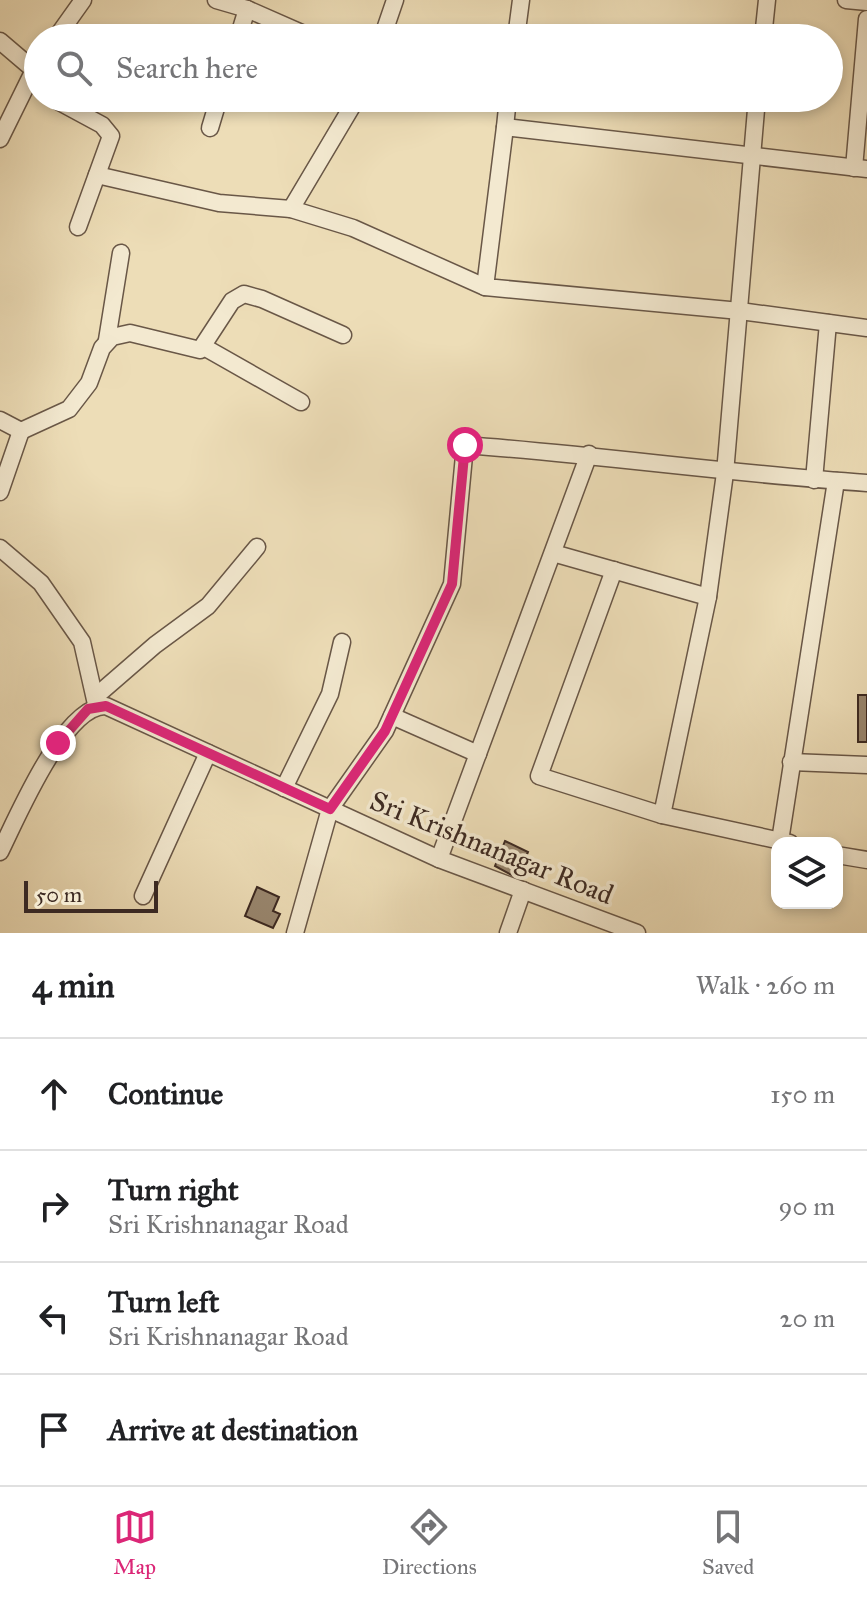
<!DOCTYPE html>
<html lang="en">
<head>
<meta charset="utf-8">
<style>
	:root { --surface:#fff; --page:#f2f2f2; --text:#202124; --muted:#757577; --line:#e0e0e0; --accent:#db2777 }
	body { margin:0; font-family:"IM FELL Great Primer",serif; background:var(--page); color:var(--text) }
	.controls { position:absolute; right:24px; bottom:24px; display:grid; overflow:hidden; border-radius:16px; box-shadow:0 4px 12px #0003 }
	.controls button { width:72px; height:72px; display:grid; place-items:center; padding:0; border:0; border-bottom:2px solid var(--line); background:var(--surface); color:var(--text); font:40px sans-serif }
	.scale { position:absolute; left:24px; bottom:20px; width:134px; box-sizing:border-box; padding-left:8px; border:4px solid #3d2a22; border-top:0; font-size:22px; line-height:28px; white-space:nowrap; color:#3d2a22; -webkit-text-stroke:6px #f3e9d0; paint-order:stroke }
	.stop { position:absolute; width:24px; height:24px; margin:-18px; border:6px solid #db2777; border-radius:50%; background:#fff }
	.stop.end { background:#db2777; border-color:#fff; box-shadow:0 2px 8px #0008 }
	.list { margin:0; padding:0; list-style:none }
	h2 { display:flex; justify-content:space-between; align-items:center; height:104px; margin:0; padding:0 32px; font-size:34px }
	h2 small { font-size:26px; font-weight:400; color:var(--muted) }
	.list li { display:grid; grid-template-columns:52px 1fr auto; gap:24px; align-items:center; box-sizing:border-box; height:112px; padding:0 32px; border-top:2px solid var(--line) }
	.list b { display:block; font-size:30px; white-space:nowrap }
	.list p { margin:0; font-size:26px; white-space:nowrap; color:var(--muted) }
	.list em { font-size:26px; font-style:normal; color:var(--muted) }
	.icon { flex:none; width:44px; height:44px; fill:none; stroke:currentColor; stroke-width:2; stroke-linecap:round; stroke-linejoin:round }
	.map { position:relative; flex:none; width:867px; height:933px; overflow:hidden }
	.search { position:absolute; background:var(--surface); box-shadow:0 4px 12px #0003; left:24px; right:24px; top:24px; height:88px; display:flex; align-items:center; gap:20px; box-sizing:border-box; padding:0 28px; border-radius:44px; color:var(--muted); font-size:30px }
	.sheet { height:552px; background:var(--surface) }
	nav { display:flex; justify-content:space-around; align-items:center; box-sizing:border-box; height:112px; border-top:2px solid var(--line); background:var(--surface); font-size:22px; color:var(--muted) }
	nav a { display:grid; justify-items:center; gap:4px }
	nav .on { color:var(--accent) }
	.map>svg:first-child { display:block }
	.building { fill:#99876f; stroke:#3d2a22; stroke-width:2 }
	.lines { fill:none; stroke-linecap:round; stroke-linejoin:round }
	.minor-casing { stroke:#695747; stroke-width:19 }
	.minor { stroke:#f3e9d0; stroke-width:16 }
	.route { stroke:#db2777; stroke-width:10 }
	.labels { text-anchor:middle; stroke-width:7; stroke-linejoin:round; paint-order:stroke }
	.street-label { font-size:28px; fill:#3d2a22; stroke:#f3e9d0 }
</style>
</head>
<body>
<div class="map">
<svg width="867" height="933" viewBox="0 0 867 933">
	<rect width="100%" height="100%" fill="#edddb7"/>
	<filter id="stains"><feTurbulence type="fractalNoise" baseFrequency=".0025" numOctaves="4"/><feColorMatrix values="0 0 0 0 .2 0 0 0 0 .09 0 0 0 0 .02 0 0 0 .5 -.17"/></filter>
	<radialGradient id="worn" r=".72"><stop offset=".6" stop-color="#630" stop-opacity="0"/><stop offset="1" stop-color="#630" stop-opacity=".3"/></radialGradient>
	<g class="building">
		<rect x="858" y="695" width="9" height="47"/>
		<path d="M505,841L528,852L517,878L495,866Z"/>
		<path d="M257,887L279,897L273,911L280,914L273,928L245,916Z"/>
	</g>
	<g class="lines">
		<defs>
			<g id="minor">
				<path d="M216,0L247,9L313,38"/>
				<path d="M846,0L867,2"/>
				<path d="M56,38L83,0"/>
				<path d="M238,38L247,9"/>
				<path d="M382,38L395,0"/>
				<path d="M516,38L521,0"/>
				<path d="M763,38L767,0"/>
				<path d="M0,41L34,70L38,64"/>
				<path d="M52,98L102,125L111,136L78,227"/>
				<path d="M505,127L508,98"/>
				<path d="M210,128L219,98"/>
				<path d="M0,139L34,70"/>
				<path d="M854,168L867,19"/>
				<path d="M867,169L505,127L485,287L740,311L867,328"/>
				<path d="M97,175L219,203L291,209L353,228L485,287"/>
				<path d="M291,209L357,98"/>
				<path d="M107,340L121,253"/>
				<path d="M204,347L301,402"/>
				<path d="M0,420L21,431L69,409L89,383L102,348L112,337L130,333L200,350L232,301L244,294L262,299L343,335"/>
				<path d="M814,480L828,323"/>
				<path d="M0,492L21,431"/>
				<path d="M0,548L41,583L82,642L96,704"/>
				<path d="M553,553L708,597"/>
				<path d="M614,570L539,776L662,815L790,843"/>
				<path d="M95,697L155,645L208,606L257,547"/>
				<path d="M392,716L478,754"/>
				<path d="M791,762L867,765"/>
				<path d="M284,788L330,694L342,642"/>
				<path d="M662,815L708,597L725,473L757,98"/>
				<path d="M780,841L836,481"/>
				<path d="M0,852C17,818 64,705 106,706L439,859L637,933"/>
				<path d="M837,855L867,860"/>
				<path d="M439,859L589,454"/>
				<path d="M143,896L208,753"/>
				<path d="M295,933L330,809L385,731L452,584L465,445C600,455 733,474 867,483"/>
				<path d="M508,933L523,890"/>
			</g>
		</defs>
		<use href="#minor" class="minor-casing"/>
		<use href="#minor" class="minor"/>
	</g>
	<g class="lines">
		<path class="route" d="M58,743L88,709L106,706L330,809L385,731L452,584L465,445"/>
	</g>
	<g class="labels">
		<g class="street-label">
			<text transform="translate(492 847) rotate(22)" y="10">Sri Krishnanagar Road</text>
		</g>
	</g>
	<rect width="100%" height="100%" filter="url(#stains)"/>
	<rect width="100%" height="100%" fill="url(#worn)"/>
</svg>
<div class="controls">
<button><svg class="icon" aria-label="layers" viewBox="0 0 24 24"><path d="M12 4l9 5-9 5-9-5zM3 14l9 5 9-5"/></svg></button>
</div>
<div class="scale">50 m</div>
<div class="stop" style="left:465px;top:445px"></div>
<div class="stop end" style="left:58px;top:743px"></div>
<div class="search"><svg class="icon" aria-label="search" viewBox="0 0 24 24"><circle cx="10" cy="10" r="6"/><path d="M15 15l6 6"/></svg>Search here</div>
</div>
<section class="sheet">
<h2>4 min<small>Walk · 260 m</small></h2>
<ul class="list">
<li><svg class="icon" aria-label="ahead" viewBox="0 0 24 24"><path d="M12 20V5M6 11l6-6 6 6"/></svg><div><b>Continue</b></div><em>150 m</em></li>
<li><svg class="icon" aria-label="right" viewBox="0 0 24 24"><path d="M7 20v-9h11M14 6l5 5-5 5"/></svg><div><b>Turn right</b><p>Sri Krishnanagar Road</p></div><em>90 m</em></li>
<li><svg class="icon" aria-label="left" viewBox="0 0 24 24"><path d="M17 20v-9H6M10 6l-5 5 5 5"/></svg><div><b>Turn left</b><p>Sri Krishnanagar Road</p></div><em>20 m</em></li>
<li><svg class="icon" aria-label="arrive" viewBox="0 0 24 24"><path d="M6 21V4h12l-3 4 3 4H6"/></svg><div><b>Arrive at destination</b></div></li>
</ul>
</section>
<nav>
<a class="on"><svg class="icon" aria-label="map" viewBox="0 0 24 24"><path d="M3 6l6-2 6 2 6-2v14l-6 2-6-2-6 2zM9 4v14M15 6v14"/></svg>Map</a>
<a><svg class="icon" aria-label="directions" viewBox="0 0 24 24"><path d="M12 3l9 9-9 9-9-9zM9 14v-3h6M13 9l2 2-2 2"/></svg>Directions</a>
<a><svg class="icon" aria-label="saved" viewBox="0 0 24 24"><path d="M7 4h10v16l-5-4-5 4z"/></svg>Saved</a>
</nav>
</body>
</html>
